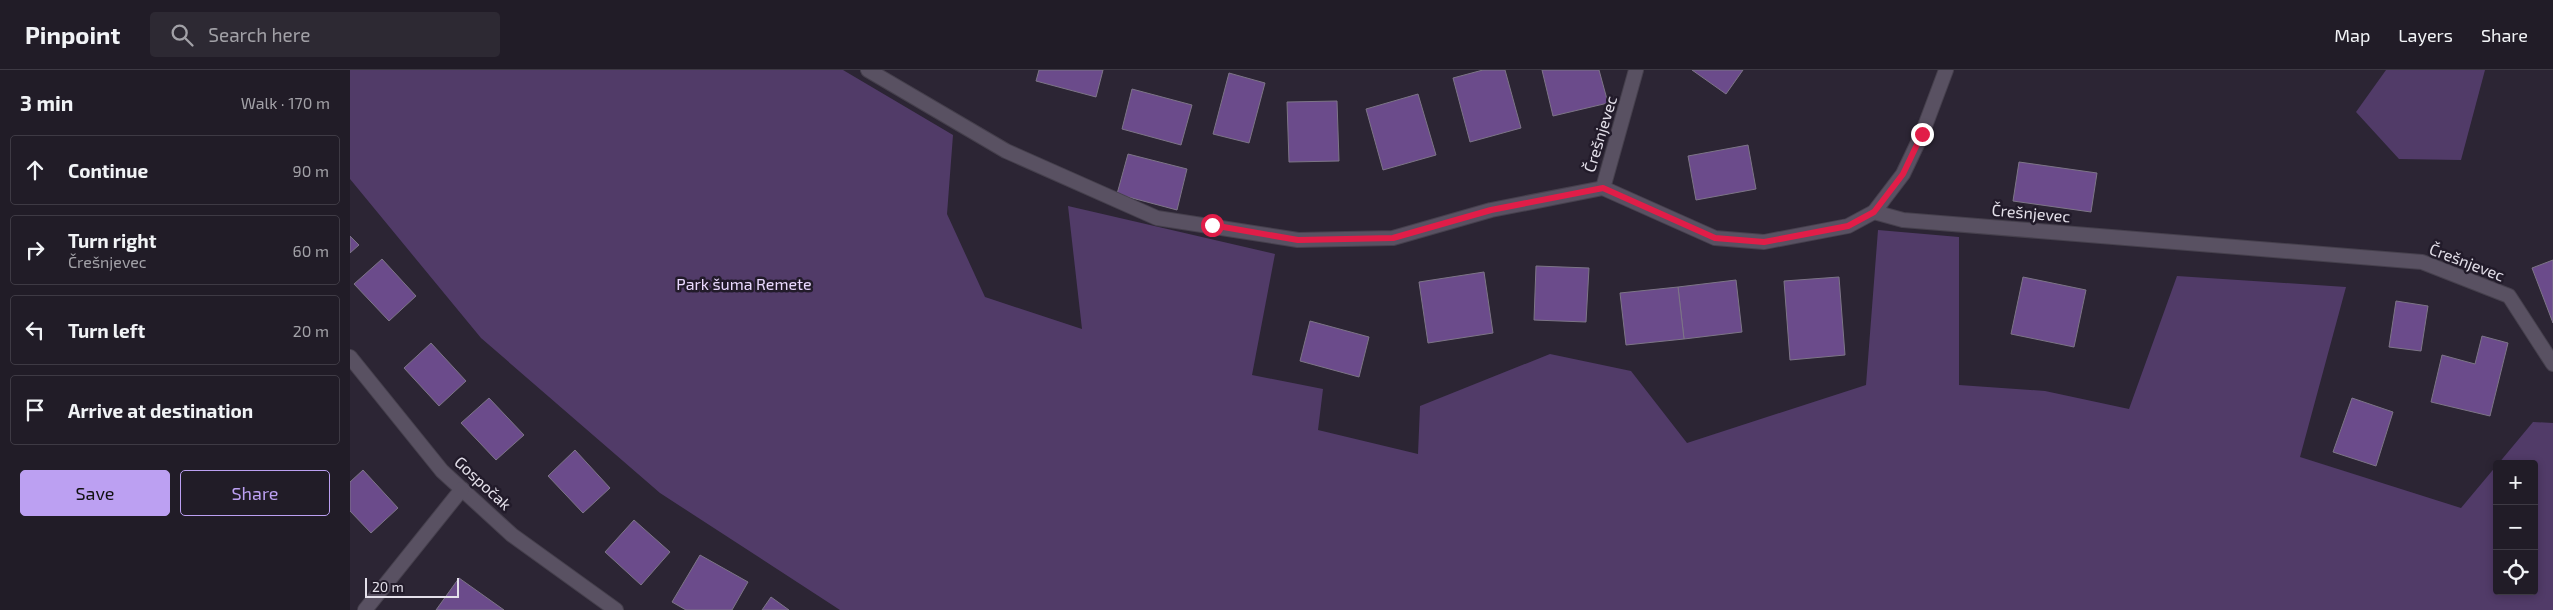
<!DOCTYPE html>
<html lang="en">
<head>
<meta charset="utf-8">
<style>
	:root { --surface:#211c27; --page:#2d2933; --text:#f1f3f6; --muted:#a2a1a7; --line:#3e3a44; --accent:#bca0f2 }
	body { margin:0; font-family:"Exo 2",sans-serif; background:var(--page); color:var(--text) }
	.controls { position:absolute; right:15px; bottom:15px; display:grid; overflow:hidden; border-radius:5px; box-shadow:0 2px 8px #0003 }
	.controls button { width:45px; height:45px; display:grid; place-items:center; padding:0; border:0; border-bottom:1px solid var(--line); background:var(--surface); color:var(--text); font:25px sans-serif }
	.scale { position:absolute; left:15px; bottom:12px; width:94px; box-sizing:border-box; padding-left:5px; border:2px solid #e4e0ea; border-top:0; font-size:14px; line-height:18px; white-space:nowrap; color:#e4e0ea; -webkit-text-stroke:4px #221b2a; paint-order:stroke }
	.stop { position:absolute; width:15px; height:15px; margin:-11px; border:4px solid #e11d48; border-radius:50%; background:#fff }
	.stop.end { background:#e11d48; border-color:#fff; box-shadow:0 1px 5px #0008 }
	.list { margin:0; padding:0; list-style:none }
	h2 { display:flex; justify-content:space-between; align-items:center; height:65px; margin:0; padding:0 20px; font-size:21px }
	h2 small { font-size:16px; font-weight:400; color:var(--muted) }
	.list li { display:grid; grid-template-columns:32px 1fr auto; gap:15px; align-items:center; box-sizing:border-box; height:70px; margin:0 10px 10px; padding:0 10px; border:1px solid var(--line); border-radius:5px }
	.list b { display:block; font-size:19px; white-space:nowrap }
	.list p { margin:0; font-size:16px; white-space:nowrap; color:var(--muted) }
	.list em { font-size:16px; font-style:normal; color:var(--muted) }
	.actions { display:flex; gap:10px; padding:15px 20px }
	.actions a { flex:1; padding:11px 0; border:1px solid var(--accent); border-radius:5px; text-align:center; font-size:18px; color:var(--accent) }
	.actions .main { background:var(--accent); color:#111 }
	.icon { flex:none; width:28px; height:28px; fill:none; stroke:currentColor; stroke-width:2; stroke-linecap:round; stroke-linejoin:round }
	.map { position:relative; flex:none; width:2203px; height:540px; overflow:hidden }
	header { display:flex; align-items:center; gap:30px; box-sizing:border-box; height:70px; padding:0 25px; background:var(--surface); border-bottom:1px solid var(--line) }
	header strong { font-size:24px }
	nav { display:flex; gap:28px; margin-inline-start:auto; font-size:18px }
	.search { width:350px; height:45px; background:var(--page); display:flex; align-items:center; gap:12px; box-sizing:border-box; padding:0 18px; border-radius:5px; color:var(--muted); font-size:19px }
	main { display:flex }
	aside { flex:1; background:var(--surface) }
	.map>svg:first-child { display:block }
	.green { fill:#513b68 }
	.building { fill:#6b4b8b; stroke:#7d7587 }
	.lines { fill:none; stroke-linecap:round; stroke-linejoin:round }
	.minor-casing { stroke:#46404d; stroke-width:16 }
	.minor { stroke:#595162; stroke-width:14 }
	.route { stroke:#e11d48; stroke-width:6 }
	.labels { text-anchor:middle; stroke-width:5; stroke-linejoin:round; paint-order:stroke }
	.street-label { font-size:16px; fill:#e4e0ea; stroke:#221b2a }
	.park-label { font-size:16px; fill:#ead9ff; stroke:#221b2a }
</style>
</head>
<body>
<header>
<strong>Pinpoint</strong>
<div class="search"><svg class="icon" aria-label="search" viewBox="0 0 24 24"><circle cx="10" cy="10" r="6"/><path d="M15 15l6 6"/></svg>Search here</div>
<nav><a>Map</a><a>Layers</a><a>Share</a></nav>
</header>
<main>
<aside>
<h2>3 min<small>Walk · 170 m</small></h2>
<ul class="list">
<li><svg class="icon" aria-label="ahead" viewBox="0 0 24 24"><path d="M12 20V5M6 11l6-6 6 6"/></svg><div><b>Continue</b></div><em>90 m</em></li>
<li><svg class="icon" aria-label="right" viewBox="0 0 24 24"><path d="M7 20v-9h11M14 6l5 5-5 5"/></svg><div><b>Turn right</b><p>Črešnjevec</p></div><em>60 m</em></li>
<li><svg class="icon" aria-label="left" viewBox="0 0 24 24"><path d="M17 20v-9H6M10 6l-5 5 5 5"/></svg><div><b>Turn left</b></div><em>20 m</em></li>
<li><svg class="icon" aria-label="arrive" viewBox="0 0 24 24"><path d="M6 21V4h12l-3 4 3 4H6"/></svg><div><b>Arrive at destination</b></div></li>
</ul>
<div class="actions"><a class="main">Save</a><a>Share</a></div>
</aside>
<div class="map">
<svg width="2203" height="540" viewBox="0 0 2203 540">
	<rect width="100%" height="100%" fill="#2c2534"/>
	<g class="green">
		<path d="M0,0H493L603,65L597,144L635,227L732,259L718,136L925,184L902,305L973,319L968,360L1068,384L1070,336L1200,284L1281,301L1337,373L1516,315L1528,160L1609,167V315L1695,321L1779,339L1827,206L1996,217L1950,387L2111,438L2147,395V521H2184V394H2148L2183,352L2203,353V540H490L310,423L131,268L0,109Z"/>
		<path d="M2036,0H2135L2111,90L2049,89L2006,42Z"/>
	</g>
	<g class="building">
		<path d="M689,0H753L746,27L686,11Z"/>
		<path d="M1133,0H1155L1171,58L1120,72L1103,8Z"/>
		<path d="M1192,0H1249L1258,33L1203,46Z"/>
		<path d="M1342,0H1393L1376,24Z"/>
		<path d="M879,3L915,13L899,73L863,64Z"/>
		<path d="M782,19L842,35L831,75L772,59Z"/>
		<path d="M1068,24L1086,85L1033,100L1016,39Z"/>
		<path d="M987,31L989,91L939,92L937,32Z"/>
		<path d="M1398,75L1406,119L1346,130L1338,86Z"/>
		<path d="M778,84L837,99L827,140L767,124Z"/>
		<path d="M1669,92L1747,103L1741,142L1663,131Z"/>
		<path d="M0,166L9,175L0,183Z"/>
		<path d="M32,189L66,226L39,251L4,214Z"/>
		<path d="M2203,190V253L2182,198Z"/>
		<path d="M1186,196L1239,198L1236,252L1184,250Z"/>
		<path d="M1134,202L1143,263L1078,273L1069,212Z"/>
		<path d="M1489,207L1495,285L1440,290L1434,211Z"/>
		<path d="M1673,207L1736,220L1724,277L1661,264Z"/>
		<path d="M1386,210L1392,262L1334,269L1328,217Z"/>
		<path d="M1328,217L1334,269L1276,275L1270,223Z"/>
		<path d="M2046,231L2078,236L2071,281L2039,277Z"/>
		<path d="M960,251L1019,267L1009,307L950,291Z"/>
		<path d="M2132,266L2158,273L2140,346L2081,332L2092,285L2125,294Z"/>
		<path d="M81,273L116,311L89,336L54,298Z"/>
		<path d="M139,328L174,365L146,390L111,353Z"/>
		<path d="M2002,328L2043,342L2026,396L1983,382Z"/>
		<path d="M225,380L260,418L233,443L198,406Z"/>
		<path d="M13,400L48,438L21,463L0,441V412Z"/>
		<path d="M284,450L320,482L291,515L255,482Z"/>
		<path d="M350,485L398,512L382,540H336L322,532Z"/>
		<path d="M109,508L154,540H86Z"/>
		<path d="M421,527L439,540H412Z"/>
	</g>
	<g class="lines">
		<defs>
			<g id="minor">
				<path d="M518,0L656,81L807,148L948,170L1043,168L1141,140L1253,118"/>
				<path d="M1253,118L1365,168L1414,172L1498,156L1524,142L1553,150L2072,192L2159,226L2203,294"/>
				<path d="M1253,118L1286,0"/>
				<path d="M1524,142L1553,104L1572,64L1596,0"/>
				<path d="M0,287L92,401L162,465L266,540"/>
				<path d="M15,540L112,419"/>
			</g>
		</defs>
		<use href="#minor" class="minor-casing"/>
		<use href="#minor" class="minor"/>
	</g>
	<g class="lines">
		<path class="route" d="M862,155L948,170L1043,168L1141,140L1253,118L1365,168L1414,172L1498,156L1524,142L1553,104L1572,64"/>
	</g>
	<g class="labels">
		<g class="street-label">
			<text transform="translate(1250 64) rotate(-73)" y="6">Črešnjevec</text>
			<text transform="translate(1681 143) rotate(5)" y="6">Črešnjevec</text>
			<text transform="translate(2117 192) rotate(21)" y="6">Črešnjevec</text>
			<text transform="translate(133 413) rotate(43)" y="6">Gospočak</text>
		</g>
		<g class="park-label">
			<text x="394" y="220">Park šuma Remete</text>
		</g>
	</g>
</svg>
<div class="controls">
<button>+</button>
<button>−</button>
<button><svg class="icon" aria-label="locate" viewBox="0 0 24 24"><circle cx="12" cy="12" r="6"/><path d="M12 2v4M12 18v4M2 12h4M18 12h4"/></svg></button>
</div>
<div class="scale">20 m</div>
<div class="stop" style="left:862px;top:155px"></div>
<div class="stop end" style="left:1572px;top:64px"></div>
</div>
</main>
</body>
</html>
